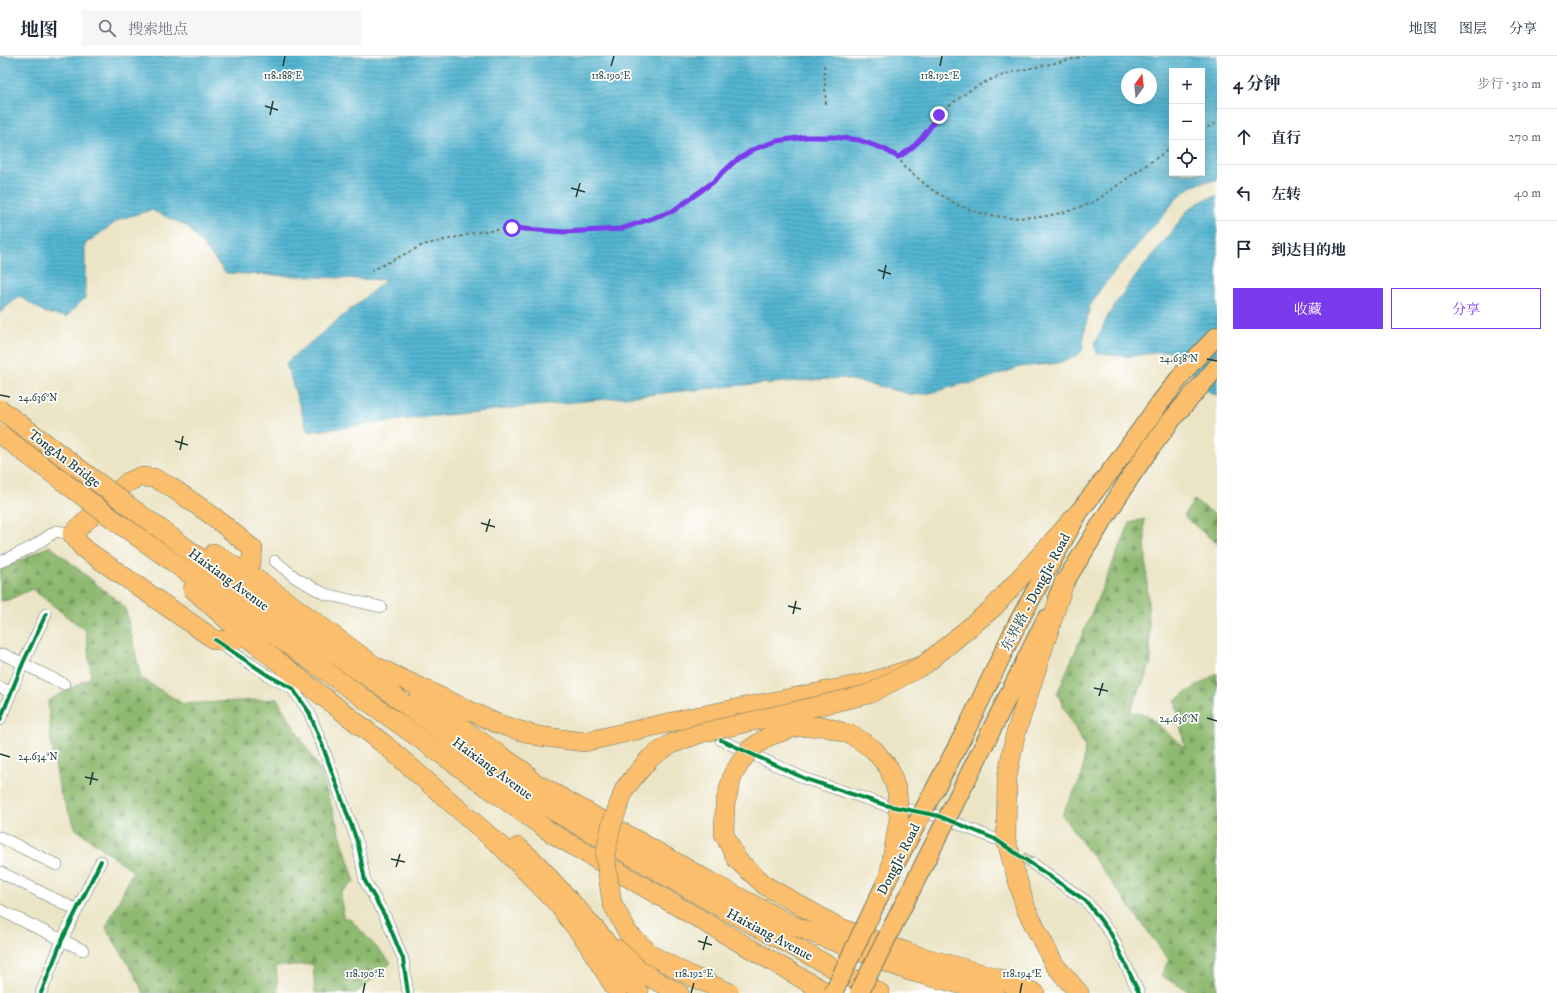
<!DOCTYPE html>
<html lang="zh">
<head>
<meta charset="utf-8">
<style>
	:root { --surface:#fff; --page:#f6f6f7; --text:#1f2937; --muted:#747a83; --line:#e0e1e3; --accent:#7c3aed }
	body { margin:0; font-family:"IM FELL DW Pica","Noto Serif SC",serif; background:var(--page); color:var(--text) }
	.controls { position:absolute; right:12px; top:12px; display:grid; overflow:hidden; border-radius:0px; box-shadow:0 4px 16px #0002 }
	.controls button { width:36px; height:36px; display:grid; place-items:center; padding:0; border:0; border-bottom:1px solid var(--line); background:var(--surface); color:var(--text); font:20px sans-serif }
	.compass { position:absolute; left:1121px; top:12px; width:36px; height:36px; border-radius:50%; background:var(--surface); box-shadow:0 4px 16px #0002; rotate:15deg }
	.stop { position:absolute; width:12px; height:12px; margin:-9px; border:3px solid #7c3aed; border-radius:50%; background:#fff }
	.stop.end { background:#7c3aed; border-color:#fff; box-shadow:0 1px 4px #0008 }
	.list { margin:0; padding:0; list-style:none }
	h2 { display:flex; justify-content:space-between; align-items:center; height:52px; margin:0; padding:0 16px; font-size:17px }
	h2 small { font-size:13px; font-weight:400; color:var(--muted) }
	.list li { display:grid; grid-template-columns:26px 1fr auto; gap:12px; align-items:center; box-sizing:border-box; height:56px; padding:0 16px; border-top:1px solid var(--line) }
	.list b { display:block; font-size:15px; white-space:nowrap }
	.list em { font-size:13px; font-style:normal; color:var(--muted) }
	.actions { display:flex; gap:8px; padding:12px 16px }
	.actions a { flex:1; padding:9px 0; border:1px solid var(--accent); border-radius:0px; text-align:center; font-size:14px; color:var(--accent) }
	.actions .main { background:var(--accent); color:#fff }
	.icon { flex:none; width:22px; height:22px; fill:none; stroke:currentColor; stroke-width:2; stroke-linecap:round; stroke-linejoin:round }
	.map { position:relative; flex:none; width:1217px; height:937px; overflow:hidden }
	header { display:flex; align-items:center; gap:24px; box-sizing:border-box; height:56px; padding:0 20px; background:var(--surface); border-bottom:1px solid var(--line) }
	header strong { font-size:19px }
	nav { display:flex; gap:22px; margin-inline-start:auto; font-size:14px }
	.search { width:280px; height:36px; background:var(--page); display:flex; align-items:center; gap:10px; box-sizing:border-box; padding:0 14px; border-radius:0px; color:var(--muted); font-size:15px }
	main { display:flex }
	aside { flex:1; background:var(--surface) }
	.map>svg:first-child { display:block }
	.forest { fill:url(#forest-firs); stroke:#567b52 }
	.water { fill:url(#water-rules); stroke:#3a7a83; fill-rule:evenodd }
	.lines { fill:none; stroke-linecap:round; stroke-linejoin:round }
	.minor-tunnel { stroke:#c2c3a8; stroke-width:11; stroke-dasharray:11 5.5; stroke-linecap:butt }
	.minor-casing { stroke:#667767; stroke-width:12 }
	.primary-casing { stroke:#667767; stroke-width:20 }
	.trunk-casing { stroke:#667767; stroke-width:20 }
	.path { stroke:#667767; stroke-width:2; stroke-dasharray:3 3; stroke-linecap:butt }
	.minor { stroke:#fff; stroke-width:11 }
	.primary { stroke:#fabe6d; stroke-width:18 }
	.trunk { stroke:#fabe6d; stroke-width:19 }
	.primary-bridge-casing { stroke:#667767; stroke-width:20; stroke-linecap:butt }
	.trunk-bridge-casing { stroke:#667767; stroke-width:20; stroke-linecap:butt }
	.primary-bridge { stroke:#fabe6d; stroke-width:18 }
	.trunk-bridge { stroke:#fabe6d; stroke-width:19 }
	.cycleway-casing { stroke:#fff; stroke-width:6 }
	.cycleway { stroke:#00873e; stroke-width:4 }
	.route { stroke:#7c3aed; stroke-width:5 }
	.ticks { fill:none; stroke:#1f3d34; stroke-width:1.5 }
	.labels { text-anchor:middle; stroke-width:3.5; stroke-linejoin:round; paint-order:stroke }
	.street-label { font-size:14px; fill:#1f3d34; stroke:#fff }
	.ticks-label { font-size:10px; text-anchor:middle; fill:#1f3d34; stroke:#fff; stroke-width:3.5; stroke-linejoin:round; paint-order:stroke }
</style>
</head>
<body>
<header>
<strong>地图</strong>
<div class="search"><svg class="icon" aria-label="search" viewBox="0 0 24 24"><circle cx="10" cy="10" r="6"/><path d="M15 15l6 6"/></svg>搜索地点</div>
<nav><a>地图</a><a>图层</a><a>分享</a></nav>
</header>
<main>
<div class="map">
<svg width="1217" height="937" viewBox="0 0 1217 937">
	<defs>
		<pattern id="forest-firs" width="22" height="20" patternUnits="userSpaceOnUse"><rect width="22" height="20" fill="#8eb970"/><path d="M5 1l3.5 6h-7zM16 11l3.5 6h-7z" fill="#73985d"/></pattern>
		<pattern id="water-rules" width="6" height="5" patternUnits="userSpaceOnUse"><rect width="6" height="5" fill="#54b6d2"/><path d="M0 2.5h6" fill="none" stroke="#4595ab"/></pattern>
	</defs>
	<rect width="100%" height="100%" fill="#fff"/>
	<filter id="ink" filterUnits="userSpaceOnUse"><feTurbulence type="fractalNoise" baseFrequency=".025" numOctaves="2"/><feDisplacementMap in="SourceGraphic" scale="8" xChannelSelector="R" yChannelSelector="G"/><feConvolveMatrix kernelMatrix="1 2 1 2 8 2 1 2 1" color-interpolation-filters="sRGB"/></filter>
	<filter id="wash" filterUnits="userSpaceOnUse"><feTurbulence type="fractalNoise" baseFrequency=".012" numOctaves="4" result="noise"/><feDisplacementMap in="SourceGraphic" scale="16" xChannelSelector="R" yChannelSelector="G"/><feGaussianBlur stdDeviation="0.9" result="paint"/><feColorMatrix in="noise" values="0 0 0 0 0 0 0 0 0 0 0 0 0 0 0 0 0 1.4 0 .05"/><feComposite in="paint" operator="in"/></filter>
	<g filter="url(#wash)">
		<rect width="100%" height="100%" fill="#ebe4c5"/>
		<g class="forest">
			<path d="M1194,444L1217,460V488L1184,460Z"/>
			<path d="M1144,463L1151,608L1130,656L1147,659L1185,692L1175,644L1217,617V937H1193L1161,920L1169,904L1062,759L1082,720L1085,691L1057,638L1130,467Z"/>
			<path d="M50,490L125,551L141,622L183,648L277,643L320,714L355,826L341,836L343,861L351,864L391,907L356,937H315L313,908L276,910L278,937H143L135,919L106,872L133,815L76,773L60,736L51,686L48,645L91,621L86,575L32,533L8,544L0,545V514Z"/>
		</g>
		<g class="water">
			<path d="M0,0H1217V124C1200,126 1191,129 1178,141L1101,232L1089,252L1082,294L1077,300L1058,307L1020,311L974,327L962,328L930,337L913,339L871,328L842,322L743,329L416,362L308,376L286,307L386,224L226,217L187,170L151,154L120,163L85,188V242L66,261L46,257L19,240L0,257ZM1172,15H1202V117H1172ZM1127,18H1151V42H1127Z"/>
			<path d="M1217,140V339L1212,338L1196,325L1190,315L1168,295L1125,301L1097,297L1094,287C1101,278 1103,269 1108,260C1127,228 1152,201 1175,172C1179,167 1183,160 1187,155C1196,147 1206,143 1217,140Z"/>
		</g>
	</g>
	<g filter="url(#ink)">
		<g class="lines">
			<path class="minor-tunnel" d="M1008,791L1033,808"/>
			<defs>
				<g id="minor">
					<path d="M275,505L296,522L325,538L381,551"/>
					<path d="M0,506L32,491L56,475L72,478"/>
					<path d="M217,586L269,620L292,632L309,656L323,691L358,788L365,825L386,862L403,903L408,937"/>
					<path d="M3,598L64,628"/>
					<path d="M0,631L11,637"/>
					<path d="M0,664L23,607L46,558"/>
					<path d="M721,684L806,723L885,749L939,760L995,783"/>
					<path d="M0,781L57,809"/>
					<path d="M1033,808L1086,845L1111,878L1139,937"/>
					<path d="M0,816L77,854"/>
					<path d="M0,854L83,894"/>
					<path d="M41,937L62,884L101,805"/>
				</g>
				<g id="primary">
					<path d="M1058,540L1064,527L1131,420L1149,394L1173,362L1217,311"/>
					<path d="M967,672L1016,570L1079,456L1116,408L1160,347L1192,306L1217,280"/>
					<path d="M987,683L1046,563"/>
				</g>
				<g id="trunk">
					<path d="M129,450L301,576L376,626L422,661L544,749L727,855L880,937"/>
					<path d="M117,466L553,778L827,937"/>
					<path d="M214,497L235,511L244,514L371,607"/>
					<path d="M1064,527L1015,680L1007,722L1006,784L1026,853L1054,908L1079,937"/>
					<path d="M193,533L243,578L384,688L502,791L556,846L586,885L618,937"/>
					<path d="M243,578L235,584H215L83,492L72,478L128,426L140,421L154,422L171,431L214,461L253,493L251,506L244,514"/>
					<path d="M358,602L498,668L538,680L584,686L694,661L867,627L924,609L993,552L1079,456"/>
					<path d="M419,641L494,695L526,717"/>
					<path d="M511,713L712,827L792,869L909,915L994,937"/>
					<path d="M518,791L537,808L604,883L639,937"/>
					<path d="M766,830L838,871L909,897L997,922L1035,937"/>
					<path d="M617,893L653,923L679,937"/>
				</g>
			</defs>
			<use href="#minor" class="minor-casing"/>
			<use href="#primary" class="primary-casing"/>
			<use href="#trunk" class="trunk-casing"/>
			<g class="path">
				<path d="M824,9L826,50"/>
				<path d="M1202,74L1217,67"/>
				<path d="M899,101C919,89 924,76 938,59C945,52 954,46 962,40C997,13 1043,12 1084,0"/>
				<path d="M371,215L423,189L479,176L513,172L564,176L621,173L673,155L713,127L734,106L754,93L777,85L805,81H833L859,84L884,93L899,101L904,111L931,133L958,149L983,158L1011,162L1041,161L1066,156L1094,146L1172,91"/>
			</g>
			<use href="#minor" class="minor"/>
			<use href="#primary" class="primary"/>
			<use href="#trunk" class="trunk"/>
			<defs>
				<g id="primary-bridge">
					<path d="M833,937L889,820L967,672"/>
					<path d="M859,937L987,683"/>
				</g>
				<g id="trunk-bridge">
					<path d="M0,353L129,450"/>
					<path d="M0,378L117,466"/>
					<path d="M766,830L737,804L724,778L725,748L733,718L749,694L769,680L796,671L823,670L852,679L873,693L889,712L897,735L899,763L889,820"/>
					<path d="M730,937L691,920L653,900L628,877L612,847L605,799L611,770L625,732L650,702L671,688L701,677L869,638L924,609"/>
				</g>
			</defs>
			<use href="#primary-bridge" class="primary-bridge-casing"/>
			<use href="#trunk-bridge" class="trunk-bridge-casing"/>
			<use href="#primary-bridge" class="primary-bridge"/>
			<use href="#trunk-bridge" class="trunk-bridge"/>
			<defs>
				<g id="cycleway">
					<path d="M215,584L269,620L292,632L309,656L323,691L358,788L365,825L386,862L403,903L408,937"/>
					<path d="M0,664L23,607L46,558"/>
					<path d="M721,684L806,723L885,749L939,760L995,783L1086,845L1111,878L1139,937"/>
					<path d="M41,937L62,884L101,805"/>
				</g>
			</defs>
			<use href="#cycleway" class="cycleway-casing"/>
			<use href="#cycleway" class="cycleway"/>
		</g>
	</g>
	<g class="lines" filter="url(#ink)">
		<path class="route" d="M512,172L564,176L621,173L673,155L713,126L734,106L754,93L777,85L805,81H833L859,84L884,93L898,101C917,91 927,76 939,59"/>
	</g>
	<path class="ticks" d="M283,10L285,0M611,10L614,0M940,10L942,0M265,50L278,54M270,59L273,45M571,132L585,136M576,141L580,127M878,214L891,218M883,223L886,209M1207,303L1217,305M0,339L10,341M175,385L188,389M180,394L183,380M481,467L495,471M486,476L490,463M788,550L801,553M793,558L796,545M1094,632L1108,635M1099,640L1103,627M1207,662L1217,665M0,698L10,701M85,721L98,724M90,729L93,716M391,803L405,806M396,811L400,798M698,885L712,889M703,894L707,880M363,937L365,927M691,937L694,927M1020,937L1022,927"/>
	<g class="labels">
		<g class="street-label">
			<text transform="translate(65 402) rotate(37)" y="5">TongAn Bridge</text>
			<text transform="translate(229 523) rotate(36)" y="5">Haixiang Avenue</text>
			<text transform="translate(1035 536) rotate(-62)" y="5">东界路 - DongJie Road</text>
			<text transform="translate(493 712) rotate(36)" y="5">Haixiang Avenue</text>
			<text transform="translate(898 803) rotate(-63)" y="5">DongJie Road</text>
			<text transform="translate(770 878) rotate(28)" y="5">Haixiang Avenue</text>
		</g>
	</g>
	<g class="ticks-label">
		<text x="283" y="23">118.188°E</text>
		<text x="611" y="23">118.190°E</text>
		<text x="940" y="23">118.192°E</text>
		<text x="1179" y="306">24.638°N</text>
		<text x="38" y="345">24.636°N</text>
		<text x="1179" y="666">24.636°N</text>
		<text x="38" y="704">24.634°N</text>
		<text x="365" y="921">118.190°E</text>
		<text x="694" y="921">118.192°E</text>
		<text x="1022" y="921">118.194°E</text>
	</g>
</svg>
<div class="controls">
<button>+</button>
<button>−</button>
<button><svg class="icon" aria-label="locate" viewBox="0 0 24 24"><circle cx="12" cy="12" r="6"/><path d="M12 2v4M12 18v4M2 12h4M18 12h4"/></svg></button>
</div>
<svg class="compass" viewBox="-18 -18 36 36"><path d="M0-13l5 13h-10z" fill="#e53935"/><path d="M0 13l5-13h-10z" fill="#747a83"/></svg>
<div class="stop" style="left:512px;top:172px"></div>
<div class="stop end" style="left:939px;top:59px"></div>
</div>
<aside>
<h2>4 分钟<small>步行 · 310 m</small></h2>
<ul class="list">
<li><svg class="icon" aria-label="ahead" viewBox="0 0 24 24"><path d="M12 20V5M6 11l6-6 6 6"/></svg><div><b>直行</b></div><em>270 m</em></li>
<li><svg class="icon" aria-label="left" viewBox="0 0 24 24"><path d="M17 20v-9H6M10 6l-5 5 5 5"/></svg><div><b>左转</b></div><em>40 m</em></li>
<li><svg class="icon" aria-label="arrive" viewBox="0 0 24 24"><path d="M6 21V4h12l-3 4 3 4H6"/></svg><div><b>到达目的地</b></div></li>
</ul>
<div class="actions"><a class="main">收藏</a><a>分享</a></div>
</aside>
</main>
</body>
</html>
